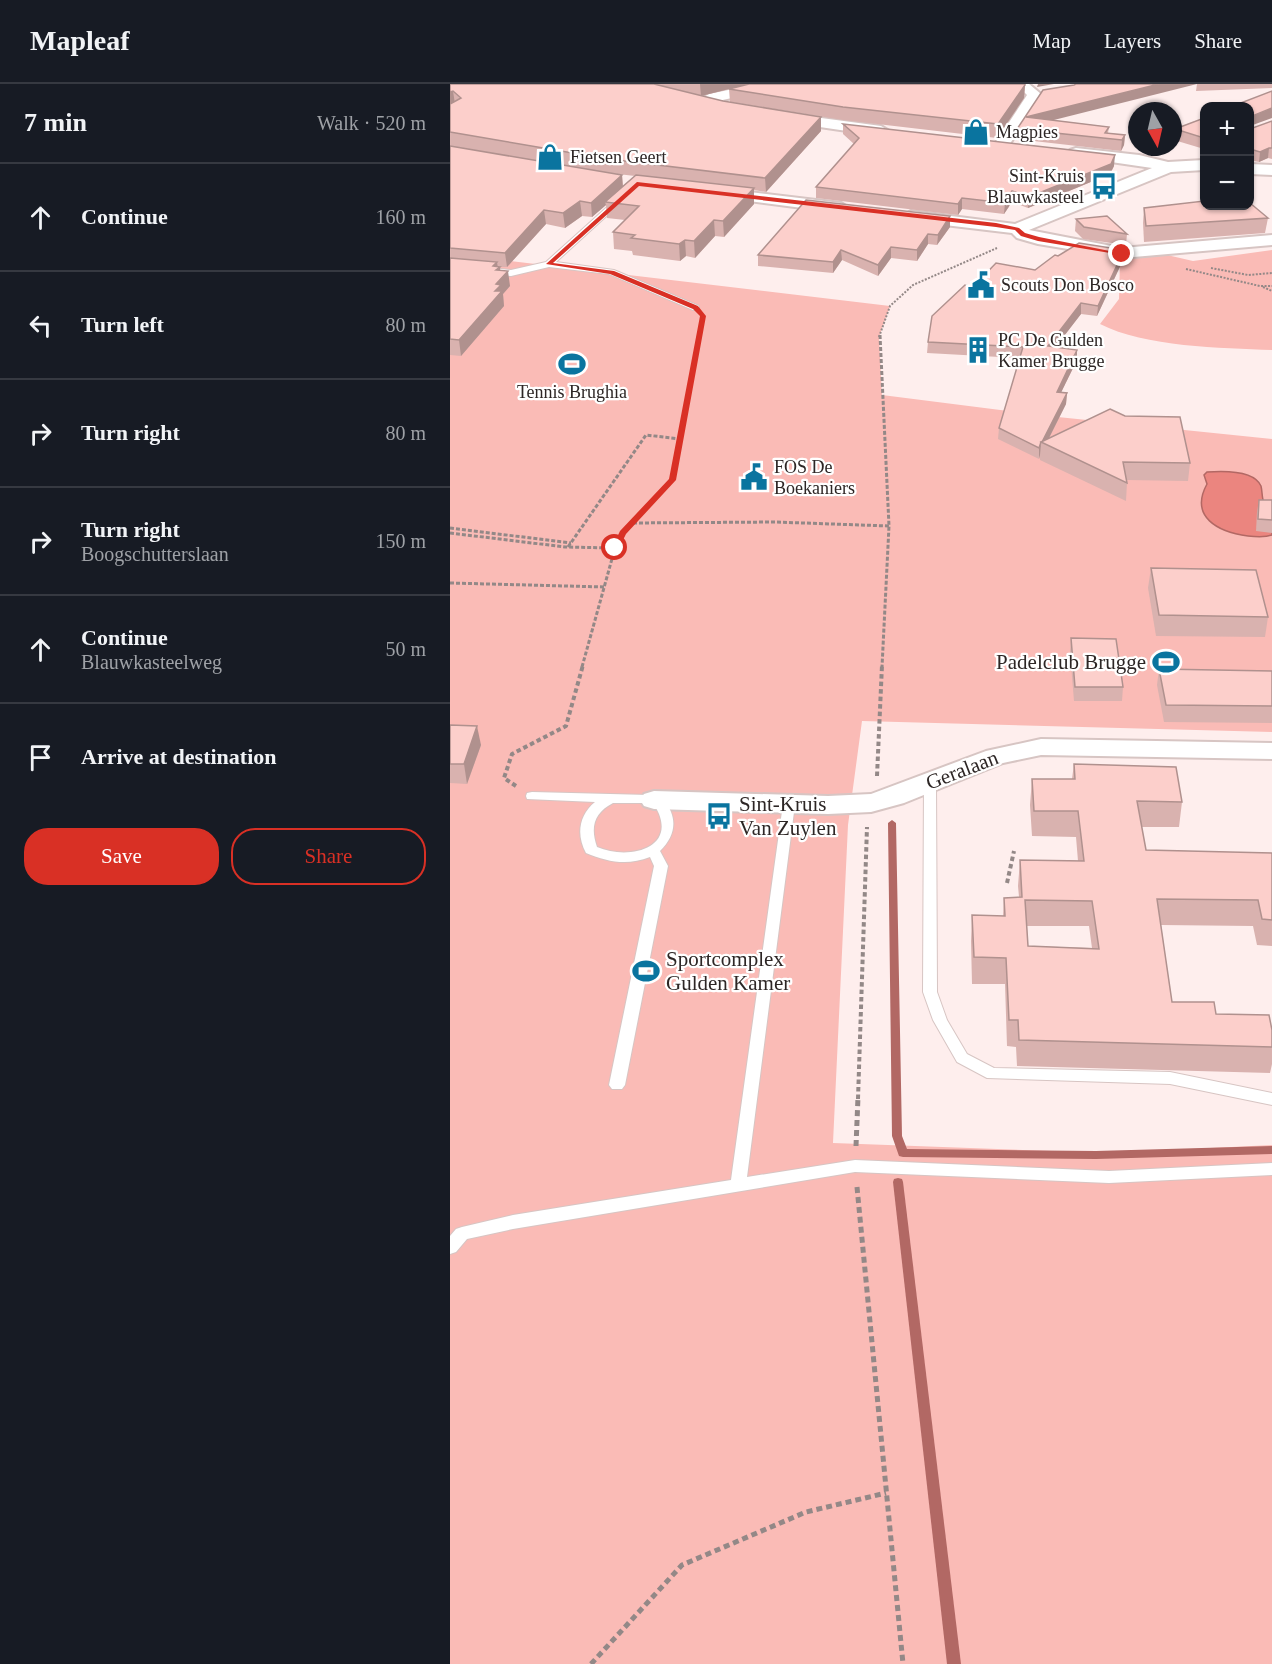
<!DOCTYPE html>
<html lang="en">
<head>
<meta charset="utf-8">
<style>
	:root { --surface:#171b24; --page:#20242c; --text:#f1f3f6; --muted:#9ea1a6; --line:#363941; --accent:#d93025 }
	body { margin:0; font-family:"Times New Roman",serif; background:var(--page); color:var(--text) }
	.controls { position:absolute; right:18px; top:18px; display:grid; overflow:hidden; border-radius:12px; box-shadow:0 2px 4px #0004 }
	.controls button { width:54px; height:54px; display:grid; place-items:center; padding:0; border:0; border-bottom:2px solid var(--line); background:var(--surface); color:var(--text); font:30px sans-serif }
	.compass { position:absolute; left:678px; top:18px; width:54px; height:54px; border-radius:50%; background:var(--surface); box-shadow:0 2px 4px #0004; rotate:172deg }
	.stop { position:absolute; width:18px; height:18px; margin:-14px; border:4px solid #d93025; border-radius:50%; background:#fff }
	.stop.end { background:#d93025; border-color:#fff; box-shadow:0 2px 6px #0008 }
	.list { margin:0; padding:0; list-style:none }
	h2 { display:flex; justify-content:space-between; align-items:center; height:78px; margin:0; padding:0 24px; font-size:26px }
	h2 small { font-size:20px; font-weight:400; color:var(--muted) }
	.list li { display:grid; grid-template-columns:39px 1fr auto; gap:18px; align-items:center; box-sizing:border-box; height:108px; padding:0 24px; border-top:2px solid var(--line) }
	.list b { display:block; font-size:22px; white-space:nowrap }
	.list p { margin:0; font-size:20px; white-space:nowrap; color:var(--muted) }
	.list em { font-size:20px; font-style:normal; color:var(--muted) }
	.actions { display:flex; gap:12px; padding:18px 24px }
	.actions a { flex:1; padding:14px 0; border:2px solid var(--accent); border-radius:24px; text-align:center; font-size:21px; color:var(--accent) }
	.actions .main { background:var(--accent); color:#fff }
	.icon { flex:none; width:33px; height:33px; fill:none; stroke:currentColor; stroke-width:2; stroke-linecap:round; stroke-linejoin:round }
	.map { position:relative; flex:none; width:822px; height:1580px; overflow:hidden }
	header { display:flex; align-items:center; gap:36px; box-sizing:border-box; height:84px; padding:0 30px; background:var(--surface); border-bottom:2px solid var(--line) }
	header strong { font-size:28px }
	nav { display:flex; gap:33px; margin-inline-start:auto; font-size:21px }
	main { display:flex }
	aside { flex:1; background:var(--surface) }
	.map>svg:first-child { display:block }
	.green { fill:#fabbb6 }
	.water { fill:#eb857f; stroke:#b26864; stroke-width:1.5 }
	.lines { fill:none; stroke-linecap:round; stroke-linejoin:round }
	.stream { fill:#b26864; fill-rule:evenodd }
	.lane-casing { stroke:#d7c5c3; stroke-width:2 }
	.street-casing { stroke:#d7c5c3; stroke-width:4 }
	.path-far3 { stroke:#938887; stroke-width:2; stroke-dasharray:2 1.5; stroke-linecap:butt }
	.path-far2 { stroke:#938887; stroke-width:3; stroke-dasharray:4 2; stroke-linecap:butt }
	.path-far1 { stroke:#938887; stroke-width:4; stroke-dasharray:4.5 3; stroke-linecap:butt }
	.path { stroke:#938887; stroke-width:5; stroke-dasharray:6 4; stroke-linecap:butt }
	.lane { fill:#fff; fill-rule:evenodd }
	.street { fill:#fff; fill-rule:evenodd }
	.wall { fill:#d9b2af; fill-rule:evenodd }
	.shaded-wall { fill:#b0918e }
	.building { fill:#fccfcb; stroke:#b0918e; stroke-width:1.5; fill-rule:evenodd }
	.route { fill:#d93025 }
	.labels { text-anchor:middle; stroke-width:4.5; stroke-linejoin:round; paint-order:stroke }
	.far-poi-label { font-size:18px; fill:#2d2625; stroke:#fff; text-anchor:start }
	.poi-label { font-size:21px; fill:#2d2625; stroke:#fff; text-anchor:start }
	.street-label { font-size:21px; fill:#2d2625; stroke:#fff }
</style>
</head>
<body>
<header>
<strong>Mapleaf</strong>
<nav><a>Map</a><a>Layers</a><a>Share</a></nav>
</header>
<main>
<aside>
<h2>7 min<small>Walk · 520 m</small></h2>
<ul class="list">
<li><svg class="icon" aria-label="ahead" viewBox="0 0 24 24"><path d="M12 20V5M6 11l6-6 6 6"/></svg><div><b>Continue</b></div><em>160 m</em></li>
<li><svg class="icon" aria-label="left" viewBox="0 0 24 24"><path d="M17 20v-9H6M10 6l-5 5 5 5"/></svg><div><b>Turn left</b></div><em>80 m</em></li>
<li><svg class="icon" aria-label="right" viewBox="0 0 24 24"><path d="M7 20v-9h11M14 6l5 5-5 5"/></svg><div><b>Turn right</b></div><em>80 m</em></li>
<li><svg class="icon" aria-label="right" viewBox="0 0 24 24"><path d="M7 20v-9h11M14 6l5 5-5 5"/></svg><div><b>Turn right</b><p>Boogschutterslaan</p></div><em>150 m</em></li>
<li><svg class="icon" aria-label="ahead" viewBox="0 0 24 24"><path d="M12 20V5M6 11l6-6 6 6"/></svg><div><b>Continue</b><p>Blauwkasteelweg</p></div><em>50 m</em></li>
<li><svg class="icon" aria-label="arrive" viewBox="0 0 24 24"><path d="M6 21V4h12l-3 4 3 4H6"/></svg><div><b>Arrive at destination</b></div></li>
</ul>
<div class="actions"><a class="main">Save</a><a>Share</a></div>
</aside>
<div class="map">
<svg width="822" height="1580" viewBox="0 0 822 1580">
	<rect width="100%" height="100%" fill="#feeeed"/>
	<g class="green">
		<path d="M822,166V266C771,264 695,263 650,240L669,215L670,177L675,172L717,171L743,177Z"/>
		<path d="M0,170L440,222L429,253L432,311L598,332L822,355V648L412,637L398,741L383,1059L659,1069L822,1061V1580H0Z"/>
	</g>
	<path class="water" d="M757,388C771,387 804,386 811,402C812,406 812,412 813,416L822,422V451C814,454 806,453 798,452C768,448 739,433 757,400L754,391Z"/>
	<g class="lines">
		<g class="stream">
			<path d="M442,736L446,739L452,1052L457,1065L646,1067L822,1062V1070L646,1075L453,1073L449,1072L442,1052L438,739Z"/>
			<path d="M448,1094L452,1095L453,1098L511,1580H497L443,1098L444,1095Z"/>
		</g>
		<defs>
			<g id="lane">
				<path d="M166,115L173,117L106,178L164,186L249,222V226H243L159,190L99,183L61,192L41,190L37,187L41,184L61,186L96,178Z"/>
				<path d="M480,694L486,698L487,908L497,936L517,970L544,984L720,988L822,1009V1021L720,1000L537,994L507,978L483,936L473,908L474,698Z"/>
				<path d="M82,708L199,711L214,716C228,734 226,751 210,767L218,782L175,1001L172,1005H162L159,1001L204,782L200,773C177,782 158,778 136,769C126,751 129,731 145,718L77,715L76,712L77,709ZM163,719H195L205,722C230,764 179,777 147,763C140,743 144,729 163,719Z"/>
				<path d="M339,716L345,720L297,1093L405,1076L659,1087L822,1079V1091L659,1099L405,1088L63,1145L17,1155L6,1168L0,1170V1152L6,1145L12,1143L63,1131L281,1096L333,720Z"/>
			</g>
			<g id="street">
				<path d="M307,0H335L333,3L268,17L252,22L245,18L259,10Z"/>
				<path d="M551,0H579L591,10V14L557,64L552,66L544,61L577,11L573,7L553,3Z"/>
				<path d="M334,29L431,42L439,47L431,52L329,37L326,34L329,31Z"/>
				<path d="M626,64L689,71L718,78L754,76V86L721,88L579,146L672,164L822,151V161L672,174L588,160L567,154L562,149L461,137L453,132L461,127L565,140L702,84L620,72L618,69L620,66Z"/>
				<path d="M800,80L822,81V91L800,90Z"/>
				<path d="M267,104L391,119L399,124L391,129L261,112L259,109Z"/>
				<path d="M591,655L822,659V675L591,671L553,679L454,719L421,728L378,730L204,725L194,722L190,716L194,710L204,707L378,712L421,710L536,667Z"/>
			</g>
		</defs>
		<use href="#lane" class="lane-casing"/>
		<use href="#street" class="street-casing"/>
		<g class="path-far3">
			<path d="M761,184L798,191L822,189"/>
			<path d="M736,185L810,202H822"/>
			<path d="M813,203L822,207"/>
			<path d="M249,253L252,239"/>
			<path d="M429,253L440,222L463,201L547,164"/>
		</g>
		<g class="path-far2">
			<path d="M430,251L439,442L432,583"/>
			<path d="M183,439L325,438L439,442"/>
			<path d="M0,444L121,459"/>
			<path d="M0,449L115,463L165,464"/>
			<path d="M118,463L196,351L230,355"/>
			<path d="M0,499L155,503"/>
			<path d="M132,583L165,464L173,449L223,396L250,251"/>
		</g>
		<g class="path-far1">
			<path d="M427,692L432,581"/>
			<path d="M66,702L54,694L62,670L116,642L133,581"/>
			<path d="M557,799L564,767"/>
			<path d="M408,1015L417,743"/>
		</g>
		<g class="path">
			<path d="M406,1062L408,1013"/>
			<path d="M407,1103L453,1580"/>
			<path d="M141,1580L232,1481L356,1428L436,1409"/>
		</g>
		<use href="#lane" class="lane"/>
		<use href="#street" class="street"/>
	</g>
	<g class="wall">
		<path d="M0,0H575V1L574,14L547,54L393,36L280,18L279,5L251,12L371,47L316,108L304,106V120L274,153L265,152L245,174L236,172L230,177L183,171L182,167L164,165L163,148L175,136L157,134L156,121L142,133L132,132L115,144L96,140L57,183H47L60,202L53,210L54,222L11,272L0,271V62L172,91L173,103L185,92L159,89L0,62Z"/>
		<path d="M747,0H822V4L746,7Z"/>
		<path d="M624,1L603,36L659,43L658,49L675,51L674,61L671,67L566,55L567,45Z"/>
		<path d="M800,22V45L822,37V75L818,74L809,78L800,76Z"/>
		<path d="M754,34V65L724,56L725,45Z"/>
		<path d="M393,40L664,82L660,90L578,124L562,118L554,130L512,125L508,131L366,114V103L404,60L393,50Z"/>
		<path d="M694,124L818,134L815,149L694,158L693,139Z"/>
		<path d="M626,135L677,150L676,161L633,155L625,147Z"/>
		<path d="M500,143L487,161L478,160L467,177L441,174L428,192L392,176L383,189L308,182V171Z"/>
		<path d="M673,176L647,232L631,230L605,263L627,276L611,308L617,309L616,320L599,354L740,379L738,397L677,396V399L676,417L590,376V371L589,375L548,355L549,344L570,274L477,269L478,258L523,203L585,186Z"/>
		<path d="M809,416H822V449L806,447L807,428Z"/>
		<path d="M701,484L818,533L815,553L706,552L698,504Z"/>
		<path d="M621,554L673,603L672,617H624L620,568Z"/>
		<path d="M709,585L822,587V639L714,638L707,601Z"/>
		<path d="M0,641L31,661L17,700L0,699Z"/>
		<path d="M624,680L732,718L729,743H692L696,766L822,769V862L807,861L803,842L711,841L722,918L822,946V980L820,989L567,982L566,963L557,962L555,900H522L521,857L522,831L553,832L554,814L569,813L568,802L570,776L628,777L626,753L582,752L580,721L582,695H622ZM577,842H639L642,864L578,862Z"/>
	</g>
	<g class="shaded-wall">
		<path d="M250,0H299L251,12Z"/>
		<path d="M588,0H604L587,3Z"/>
		<path d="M709,0H747L576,43V33Z"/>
		<path d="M575,1L574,14L547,54L548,40Z"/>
		<path d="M3,7L5,20L0,21V8Z"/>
		<path d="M822,24V34L800,42V33Z"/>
		<path d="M371,33V47L316,108L315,94Z"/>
		<path d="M675,51L674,61L671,67L672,56Z"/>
		<path d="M819,64L818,74L809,78L810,68Z"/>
		<path d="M665,71L664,82L660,90L578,124L579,113Z"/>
		<path d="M172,91L173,105L155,118L156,121L142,133L141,119Z"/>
		<path d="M304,104V120L274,153L273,137Z"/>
		<path d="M562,107V118L554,130L555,119Z"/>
		<path d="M512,114V125L508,131V120Z"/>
		<path d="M130,117L132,132L115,144L113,129Z"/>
		<path d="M94,126L96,140L57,183L55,169Z"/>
		<path d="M500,132V143L487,161L488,151Z"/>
		<path d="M264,136L265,152L245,174L244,157Z"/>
		<path d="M478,150V160L467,177V166Z"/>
		<path d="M235,156L236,172L230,177L229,160Z"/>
		<path d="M441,163V174L428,192V181Z"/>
		<path d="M391,166L392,176L383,189V178Z"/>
		<path d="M674,166L673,176L647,232L648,222Z"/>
		<path d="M47,178L48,185L50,183L51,195L58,187L60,202L53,210L54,222L11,272L9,256L43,182Z"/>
		<path d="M631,219V230L598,273V262Z"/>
		<path d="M627,266V276L606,319L607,308Z"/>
		<path d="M617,309L616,320L596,360L592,358Z"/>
		<path d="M591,360L590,371L589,375V364Z"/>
		<path d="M27,642L31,661L17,700L14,680Z"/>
	</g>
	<g class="building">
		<path d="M0,0H204L273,17L371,33L315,94L158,75L0,48V20L11,14L3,7L0,8Z"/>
		<path d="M299,0H575V1L548,40L393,23L279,5Z"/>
		<path d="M626,0H709L576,33L659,43L655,49L675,51L672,56L567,45L593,6L624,1Z"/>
		<path d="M822,7V24L800,33V22H783Z"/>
		<path d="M800,33V45L822,37V64H819L810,68L800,65Z"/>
		<path d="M754,34V54L725,45Z"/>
		<path d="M393,40L665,71L661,80L579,113L562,107L555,119L512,114L508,120L366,103L409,54Z"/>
		<path d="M0,62L172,91L141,119L130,117L113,129L94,126L55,169L0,164Z"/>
		<path d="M186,91L304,104L273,137L264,136L244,157L235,156L229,160L181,154L185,151L163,148L189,122L155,118Z"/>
		<path d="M356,116L500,132L488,151L478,150L467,166L441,163L428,181L391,166L383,178L308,171Z"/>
		<path d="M754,117V122H800V119L818,134L696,142L694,124Z"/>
		<path d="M657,132L677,150L634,143L626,135Z"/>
		<path d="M629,159L674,166L648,222L631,219L598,262L627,266L607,308L617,309L592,358H591L589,364L549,344L573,263L478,258L482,232L515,201L523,203L546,179L585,186L605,171L608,172Z"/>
		<path d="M0,174L47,178L43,182L50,183L46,186L58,187L46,200L51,201L45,207H52L9,256L0,255Z"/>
		<path d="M660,325L675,332L730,333L740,379L673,378L677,399L591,358Z"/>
		<path d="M809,416H822V436L808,435Z"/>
		<path d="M701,484L806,486L818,533L709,531Z"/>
		<path d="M621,554L666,555L673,603H625Z"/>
		<path d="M709,585L822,587V622L716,621Z"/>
		<path d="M0,641L27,642L14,680H0Z"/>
		<path d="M624,680L726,683L732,718L687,717L696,766L822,769V836L812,835L808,816L707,815L722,918H764L766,930L819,931L822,946V963L569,956L568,936H559L556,874L524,873L522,831L555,832L554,814L572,813L570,776L634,777L628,727H584L582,695H625ZM575,816L642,817L649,865L578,862Z"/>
	</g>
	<path class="route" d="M187,98L546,139L569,144L575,149L589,153L675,170L672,171L588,157L571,152L565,146L546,143L189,102L103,179L164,187L248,222L256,232L226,396L176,450L169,464L165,467L162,464L170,447L219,395L250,232L243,225L160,190L96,180Z"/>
	<defs>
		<symbol id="shop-bare" viewBox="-9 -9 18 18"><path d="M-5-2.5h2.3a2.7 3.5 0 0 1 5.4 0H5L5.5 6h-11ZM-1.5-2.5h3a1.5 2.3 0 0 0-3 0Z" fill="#0a749f" stroke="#fff" stroke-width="2.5" paint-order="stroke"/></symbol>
		<symbol id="bus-bare" viewBox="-9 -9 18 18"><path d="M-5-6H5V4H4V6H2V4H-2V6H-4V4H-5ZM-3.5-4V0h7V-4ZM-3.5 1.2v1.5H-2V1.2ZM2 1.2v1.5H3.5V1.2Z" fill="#0a749f" stroke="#fff" stroke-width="2.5" paint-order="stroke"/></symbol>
		<symbol id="civic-bare" viewBox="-9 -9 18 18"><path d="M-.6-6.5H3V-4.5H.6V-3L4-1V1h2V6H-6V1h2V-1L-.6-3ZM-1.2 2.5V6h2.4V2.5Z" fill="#0a749f" stroke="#fff" stroke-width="2.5" paint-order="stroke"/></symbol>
		<symbol id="building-bare" viewBox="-9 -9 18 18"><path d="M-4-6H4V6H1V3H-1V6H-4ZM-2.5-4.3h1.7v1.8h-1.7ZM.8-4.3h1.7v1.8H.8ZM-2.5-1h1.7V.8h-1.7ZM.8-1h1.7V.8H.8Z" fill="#0a749f" stroke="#fff" stroke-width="2.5" paint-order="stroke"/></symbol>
		<symbol id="stadium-bare" viewBox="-9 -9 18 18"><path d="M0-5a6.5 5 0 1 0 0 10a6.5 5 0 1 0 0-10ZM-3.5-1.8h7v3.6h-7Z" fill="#0a749f" stroke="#fff" stroke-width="2.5" paint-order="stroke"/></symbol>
	</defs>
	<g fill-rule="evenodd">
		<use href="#shop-bare" x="507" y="29" width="38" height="38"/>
		<use href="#shop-bare" x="81" y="54" width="38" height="38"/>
		<use href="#bus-bare" x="635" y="83" width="38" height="38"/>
		<use href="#civic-bare" x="512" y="182" width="38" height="38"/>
		<use href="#building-bare" x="509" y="247" width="38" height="38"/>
		<use href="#stadium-bare" x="103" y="261" width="38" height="38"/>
		<use href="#civic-bare" x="285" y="374" width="38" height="38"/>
		<use href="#stadium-bare" x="697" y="559" width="38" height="38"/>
		<use href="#bus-bare" x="250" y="713" width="38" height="38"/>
		<use href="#stadium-bare" x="177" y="868" width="38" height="38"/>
	</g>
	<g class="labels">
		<g class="far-poi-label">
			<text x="546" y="54">Magpies</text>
			<text x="120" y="79">Fietsen Geert</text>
			<text x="634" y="98" text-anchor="end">Sint-Kruis<tspan x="634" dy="21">Blauwkasteel</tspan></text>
			<text x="551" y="207">Scouts Don Bosco</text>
			<text x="548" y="262">PC De Gulden<tspan x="548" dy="21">Kamer Brugge</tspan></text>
			<text x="122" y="314" text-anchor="middle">Tennis Brughia</text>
			<text x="324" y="389">FOS De<tspan x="324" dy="21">Boekaniers</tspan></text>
		</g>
		<g class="poi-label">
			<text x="696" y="585" text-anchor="end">Padelclub Brugge</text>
			<text x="289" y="727">Sint-Kruis<tspan x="289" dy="24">Van Zuylen</tspan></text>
			<text x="216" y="882">Sportcomplex<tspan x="216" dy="24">Gulden Kamer</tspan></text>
		</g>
		<g class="street-label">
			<text transform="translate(512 686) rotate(-21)" y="7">Geralaan</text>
		</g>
	</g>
</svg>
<div class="controls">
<button>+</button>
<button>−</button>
</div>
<svg class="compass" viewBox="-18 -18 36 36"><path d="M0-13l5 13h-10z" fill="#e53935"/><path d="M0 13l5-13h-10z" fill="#9ea1a6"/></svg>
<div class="stop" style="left:165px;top:464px"></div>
<div class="stop end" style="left:672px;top:170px"></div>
</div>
</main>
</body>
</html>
